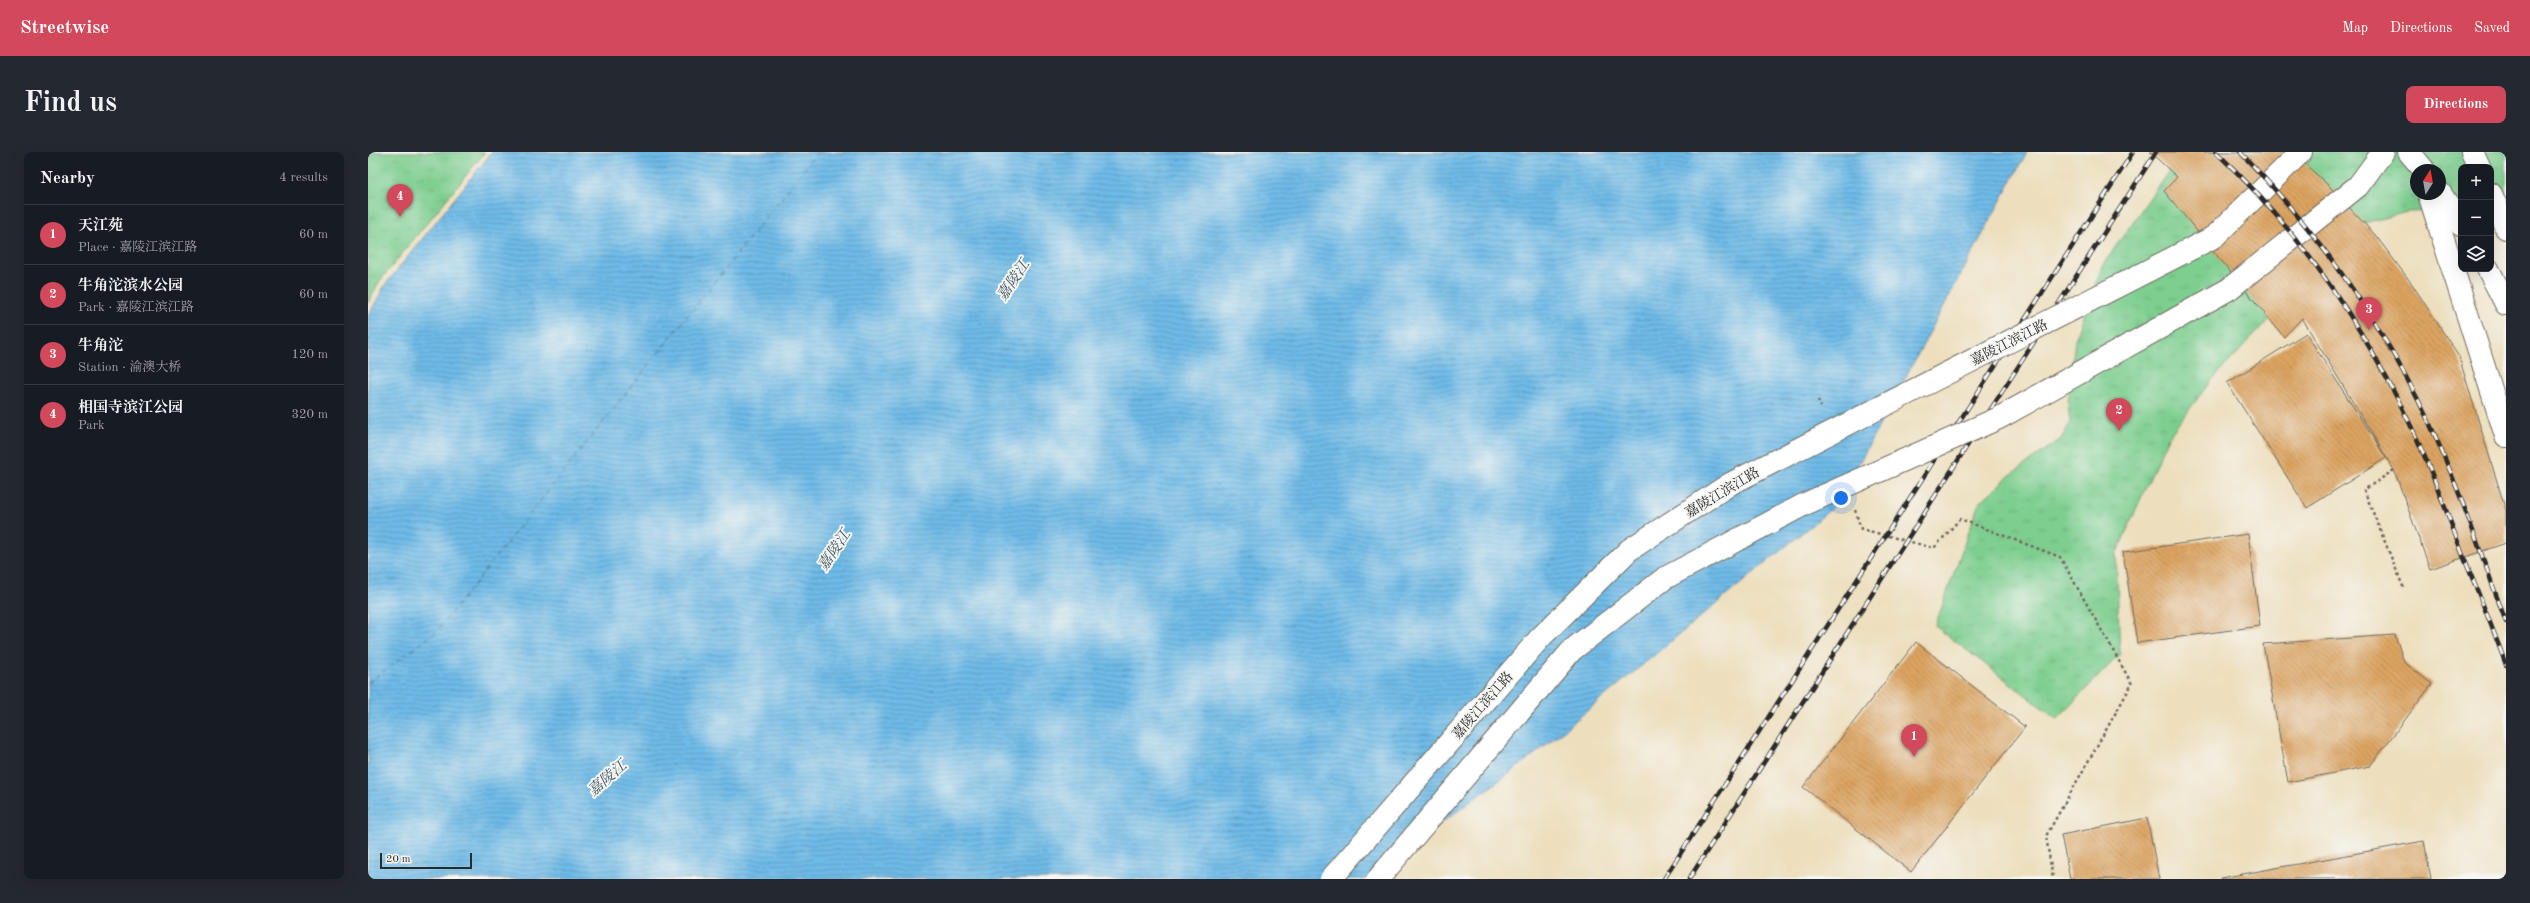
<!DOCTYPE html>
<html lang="en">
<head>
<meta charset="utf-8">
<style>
	:root { --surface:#171b24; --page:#242831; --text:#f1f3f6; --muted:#9ea1a6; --line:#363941; --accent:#d1495b }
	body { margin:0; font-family:"Old Standard TT","Noto Serif SC",serif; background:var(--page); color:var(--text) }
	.controls { position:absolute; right:12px; top:12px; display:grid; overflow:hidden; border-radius:8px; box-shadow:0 4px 16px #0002 }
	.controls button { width:36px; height:36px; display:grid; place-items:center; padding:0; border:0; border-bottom:1px solid var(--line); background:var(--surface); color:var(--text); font:20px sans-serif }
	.compass { position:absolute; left:2042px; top:12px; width:36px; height:36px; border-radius:50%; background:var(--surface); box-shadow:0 4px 16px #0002; rotate:11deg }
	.scale { position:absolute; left:12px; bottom:10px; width:92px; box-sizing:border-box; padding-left:4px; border:2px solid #2b2b2b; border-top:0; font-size:11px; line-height:14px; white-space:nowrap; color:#2b2b2b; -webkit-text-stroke:3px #f6f6f2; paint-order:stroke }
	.you { position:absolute; left:1473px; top:346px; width:14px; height:14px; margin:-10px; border:3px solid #fff; border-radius:50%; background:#1a73e8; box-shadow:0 0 0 6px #1a73e833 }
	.badge { display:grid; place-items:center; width:26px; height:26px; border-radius:50%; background:var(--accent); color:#fff; font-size:13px; font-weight:700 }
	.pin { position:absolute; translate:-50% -33px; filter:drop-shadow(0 1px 2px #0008) }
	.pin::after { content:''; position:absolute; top:21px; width:14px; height:12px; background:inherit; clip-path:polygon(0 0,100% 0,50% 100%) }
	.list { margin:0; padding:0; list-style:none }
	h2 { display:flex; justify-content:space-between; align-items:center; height:52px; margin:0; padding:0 16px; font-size:17px }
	h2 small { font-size:13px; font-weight:400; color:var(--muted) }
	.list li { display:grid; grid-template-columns:26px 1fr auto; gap:12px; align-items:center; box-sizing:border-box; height:60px; padding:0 16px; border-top:1px solid var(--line) }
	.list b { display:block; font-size:15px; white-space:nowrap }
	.list p { margin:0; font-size:13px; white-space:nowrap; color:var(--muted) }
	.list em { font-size:13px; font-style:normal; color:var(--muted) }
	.icon { flex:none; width:22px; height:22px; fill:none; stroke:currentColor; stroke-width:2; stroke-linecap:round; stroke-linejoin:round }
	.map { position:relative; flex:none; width:2138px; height:727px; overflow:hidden; border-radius:8px }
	header { display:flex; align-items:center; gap:24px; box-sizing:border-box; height:56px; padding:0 20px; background:var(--accent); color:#fff }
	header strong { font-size:19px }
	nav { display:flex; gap:22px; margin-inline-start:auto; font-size:14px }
	.intro { display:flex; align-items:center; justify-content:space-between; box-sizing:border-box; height:96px; padding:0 24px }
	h1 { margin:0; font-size:28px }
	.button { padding:10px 18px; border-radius:8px; background:var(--accent); color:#fff; font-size:14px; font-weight:700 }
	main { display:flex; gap:24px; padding:0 24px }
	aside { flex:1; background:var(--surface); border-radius:8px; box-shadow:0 4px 16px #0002 }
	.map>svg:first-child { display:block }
	.park { fill:url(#park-tufts); stroke:#547c5d; fill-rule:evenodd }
	.water { fill:url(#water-rules); stroke:#4c738a }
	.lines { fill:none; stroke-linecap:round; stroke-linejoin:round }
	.ferry { stroke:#3f5664; stroke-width:1; stroke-dasharray:5 4; stroke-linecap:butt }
	.building { fill:url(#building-back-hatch) }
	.secondary-casing { stroke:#6f6a5e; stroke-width:24 }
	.primary-casing { stroke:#6f6a5e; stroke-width:24 }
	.path { stroke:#6f6a5e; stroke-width:2.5; stroke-dasharray:3 3; stroke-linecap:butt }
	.secondary { stroke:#fff; stroke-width:22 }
	.primary { stroke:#fff; stroke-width:22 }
	.rail-casing { stroke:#2b2b2b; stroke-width:4.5 }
	.rail { stroke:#f6f6f2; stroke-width:3; stroke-dasharray:9; stroke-linecap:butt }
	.primary-bridge-casing { stroke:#6f6a5e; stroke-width:24; stroke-linecap:butt }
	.primary-bridge { stroke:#fff; stroke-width:22 }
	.labels { text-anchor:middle; stroke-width:4; stroke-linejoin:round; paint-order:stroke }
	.street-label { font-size:14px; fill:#2b2b2b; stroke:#f6f6f2 }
	.water-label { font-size:15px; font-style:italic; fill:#3f5664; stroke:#f6f6f2 }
</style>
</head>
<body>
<header>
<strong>Streetwise</strong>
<nav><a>Map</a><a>Directions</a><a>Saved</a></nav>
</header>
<div class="intro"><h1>Find us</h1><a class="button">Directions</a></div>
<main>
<aside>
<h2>Nearby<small>4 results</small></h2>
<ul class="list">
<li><span class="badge">1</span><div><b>天江苑</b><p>Place · 嘉陵江滨江路</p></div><em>60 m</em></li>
<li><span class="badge">2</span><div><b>牛角沱滨水公园</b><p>Park · 嘉陵江滨江路</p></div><em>60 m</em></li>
<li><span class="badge">3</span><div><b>牛角沱</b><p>Station · 渝澳大桥</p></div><em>120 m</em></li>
<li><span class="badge">4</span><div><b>相国寺滨江公园</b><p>Park</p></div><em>320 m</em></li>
</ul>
</aside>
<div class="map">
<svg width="2138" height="727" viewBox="0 0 2138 727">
	<defs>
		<pattern id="park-tufts" width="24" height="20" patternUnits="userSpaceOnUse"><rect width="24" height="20" fill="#7dce8f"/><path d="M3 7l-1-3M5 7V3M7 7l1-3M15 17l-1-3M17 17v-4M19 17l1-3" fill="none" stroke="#6cb17c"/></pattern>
		<pattern id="water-rules" width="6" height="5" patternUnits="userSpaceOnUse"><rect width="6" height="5" fill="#6ebbe8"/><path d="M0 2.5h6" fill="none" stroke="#5b98bc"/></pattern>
		<pattern id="building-back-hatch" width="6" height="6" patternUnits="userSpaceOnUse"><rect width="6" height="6" fill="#dca462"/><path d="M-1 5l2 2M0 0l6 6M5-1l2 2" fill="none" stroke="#b38651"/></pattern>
	</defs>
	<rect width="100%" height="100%" fill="#f6f6f2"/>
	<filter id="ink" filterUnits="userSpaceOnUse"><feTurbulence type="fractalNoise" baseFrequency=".025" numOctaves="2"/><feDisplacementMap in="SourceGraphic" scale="8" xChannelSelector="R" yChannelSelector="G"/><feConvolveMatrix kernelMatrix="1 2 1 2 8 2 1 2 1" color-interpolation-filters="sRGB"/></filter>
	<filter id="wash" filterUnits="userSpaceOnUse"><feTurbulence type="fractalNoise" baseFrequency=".012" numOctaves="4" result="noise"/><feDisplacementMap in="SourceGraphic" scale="16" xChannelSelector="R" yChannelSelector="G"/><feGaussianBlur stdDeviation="0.9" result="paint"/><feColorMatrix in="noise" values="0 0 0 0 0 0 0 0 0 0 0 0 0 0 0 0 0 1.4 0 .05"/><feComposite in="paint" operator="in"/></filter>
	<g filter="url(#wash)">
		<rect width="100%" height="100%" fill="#eddfbe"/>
		<g class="park">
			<path d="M0,0H117L11,130L0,151Z"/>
			<path d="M1814,0H2138V59H2123V15H2093V58L2039,60L1992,72L1842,230L1799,287L1748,403L1752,502L1689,567L1567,474L1611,351L1641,324L1693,287L1702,271L1700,251L1707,188L1734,114ZM2048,18H2072V42H2048Z"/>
		</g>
		<path class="water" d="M124,0H1659L1469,352L1162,606L997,727H0V164L17,133Z"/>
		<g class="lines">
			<path class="ferry" d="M0,531L68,480L450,0"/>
		</g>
		<g id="blocks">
			<g class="building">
				<path d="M1782,0H1924L1960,33L2008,84L2044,132L2091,205L2138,359V391L2062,417L2026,318L1934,166L1916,185L1796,39L1809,25Z"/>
				<path d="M1938,181L2018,306L1939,356L1859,231Z"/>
				<path d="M1880,382L1892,474L1769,491L1755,400Z"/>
				<path d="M2027,483L2036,510L2064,532L2002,614L1920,630L1895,492Z"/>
				<path d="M1548,490L1657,575L1543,720L1435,635Z"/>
				<path d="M1779,666L1791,727H1702L1693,683Z"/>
				<path d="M2056,689L2063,727H1853V726Z"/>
			</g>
		</g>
	</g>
	<g filter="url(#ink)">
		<use href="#blocks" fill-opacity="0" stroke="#6f6a5e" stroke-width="1"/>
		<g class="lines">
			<defs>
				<path id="secondary" d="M2061,42L2138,284"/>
				<g id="primary">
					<path d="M2041,0L2056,18"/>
					<path d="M2104,0L2111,15"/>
					<path d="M2072,41L2093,72"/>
					<path d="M2123,42L2138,76"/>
					<path d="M1846,85L1933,0"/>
					<path d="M2120,117L2138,152"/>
					<path d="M1861,137L1990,34L2015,0"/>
				</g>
			</defs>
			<use href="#secondary" class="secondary-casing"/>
			<use href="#primary" class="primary-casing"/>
			<g class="path">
				<path d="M1450,248L1453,255"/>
				<path d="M2026,318L1996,338L2036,437"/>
				<path d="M1487,358L1493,377L1566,396L1592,367L1692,405L1764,532L1678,684L1685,727"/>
			</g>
			<use href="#secondary" class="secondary"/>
			<use href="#primary" class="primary"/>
			<defs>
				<g id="rail">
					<path d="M1848,0C1929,76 1994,172 2042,272C2063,315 2079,361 2096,406C2111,442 2125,477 2138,513"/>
					<path d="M1872,0C1949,79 2012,168 2059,266C2090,332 2113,402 2138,470"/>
					<path d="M1296,727L1765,0"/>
					<path d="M1321,727L1788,0"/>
				</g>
			</defs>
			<use href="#rail" class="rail-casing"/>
			<use href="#rail" class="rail"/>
			<defs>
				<g id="primary-bridge">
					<path d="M963,727L1172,486L1261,398L1362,332L1846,85"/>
					<path d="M1010,727L1204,498L1297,426L1437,352L1631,266L1861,137"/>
				</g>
			</defs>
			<use href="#primary-bridge" class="primary-bridge-casing"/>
			<use href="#primary-bridge" class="primary-bridge"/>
		</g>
	</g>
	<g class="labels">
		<g class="street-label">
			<text transform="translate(1641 190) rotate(-27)" y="5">嘉陵江滨江路</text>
			<text transform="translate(1354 340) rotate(-31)" y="5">嘉陵江滨江路</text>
			<text transform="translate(1114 553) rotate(-49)" y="5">嘉陵江滨江路</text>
		</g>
		<g class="water-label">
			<text transform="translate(645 128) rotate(-56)" y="5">嘉陵江</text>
			<text transform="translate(466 398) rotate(-56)" y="5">嘉陵江</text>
			<text transform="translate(239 626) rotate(-41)" y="5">嘉陵江</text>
		</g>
	</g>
</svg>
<div class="controls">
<button>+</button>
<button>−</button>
<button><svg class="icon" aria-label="layers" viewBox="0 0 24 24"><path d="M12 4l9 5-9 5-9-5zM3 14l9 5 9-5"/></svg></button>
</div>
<svg class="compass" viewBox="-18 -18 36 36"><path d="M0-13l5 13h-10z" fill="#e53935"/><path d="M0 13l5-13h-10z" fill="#9ea1a6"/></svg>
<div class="scale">20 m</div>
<div class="you"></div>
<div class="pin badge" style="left:1546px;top:605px">1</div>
<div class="pin badge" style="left:1751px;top:279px">2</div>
<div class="pin badge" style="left:2001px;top:178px">3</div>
<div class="pin badge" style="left:32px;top:65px">4</div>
</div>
</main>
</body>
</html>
